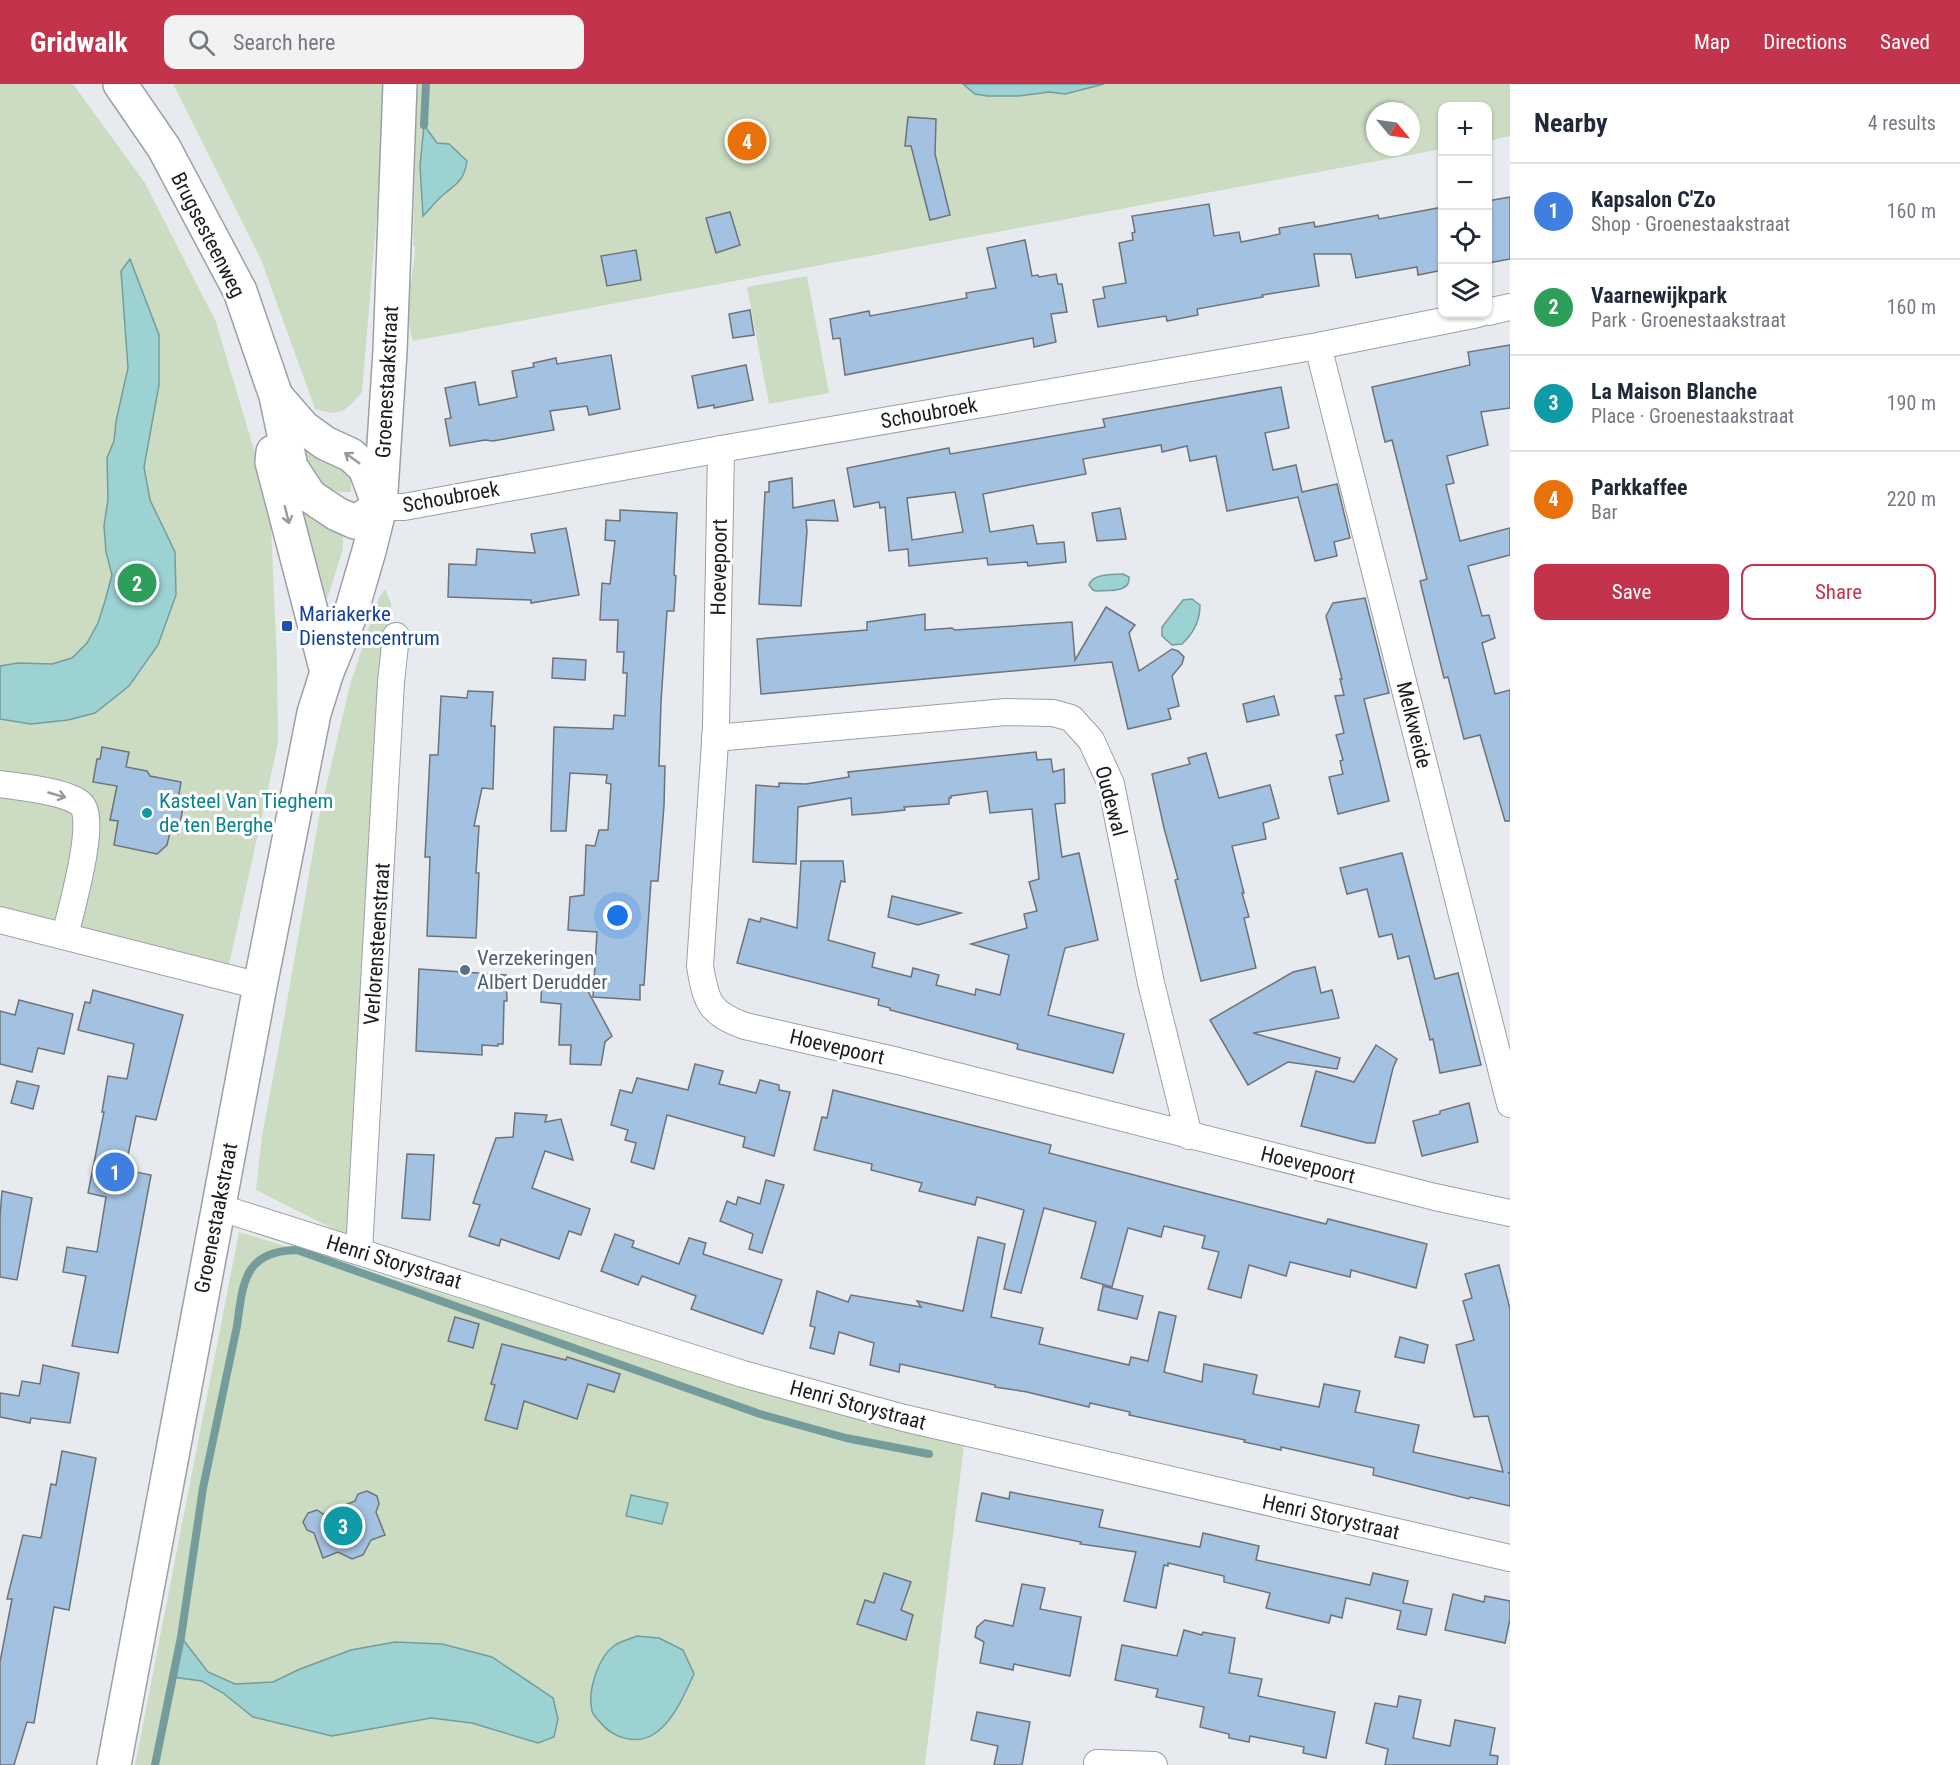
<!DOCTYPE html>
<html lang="en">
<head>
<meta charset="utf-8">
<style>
	:root { --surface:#fff; --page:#f2f2f3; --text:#1f2937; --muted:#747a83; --line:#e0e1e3; --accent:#c4334c }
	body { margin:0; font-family:"Roboto Condensed",sans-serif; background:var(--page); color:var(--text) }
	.controls { position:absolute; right:18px; top:18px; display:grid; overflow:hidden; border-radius:12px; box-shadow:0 2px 4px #0004 }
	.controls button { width:54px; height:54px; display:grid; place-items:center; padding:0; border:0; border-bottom:2px solid var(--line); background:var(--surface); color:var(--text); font:30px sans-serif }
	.compass { position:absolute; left:1366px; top:18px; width:54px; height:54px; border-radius:50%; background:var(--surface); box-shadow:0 2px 4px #0004; rotate:119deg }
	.you { position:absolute; left:618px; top:832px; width:21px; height:21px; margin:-15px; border:4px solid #fff; border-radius:50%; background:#1a73e8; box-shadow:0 0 0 9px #1a73e833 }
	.badge { display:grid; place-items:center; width:39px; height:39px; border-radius:50%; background:var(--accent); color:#fff; font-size:20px; font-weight:700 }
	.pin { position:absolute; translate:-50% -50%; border:3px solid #fff; box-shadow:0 2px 6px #0006 }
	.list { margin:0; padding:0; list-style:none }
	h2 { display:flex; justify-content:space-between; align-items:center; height:78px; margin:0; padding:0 24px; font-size:26px }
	h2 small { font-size:20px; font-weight:400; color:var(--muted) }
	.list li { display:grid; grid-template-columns:39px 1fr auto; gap:18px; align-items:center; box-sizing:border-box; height:96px; padding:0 24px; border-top:2px solid var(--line) }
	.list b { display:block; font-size:22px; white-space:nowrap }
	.list p { margin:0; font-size:20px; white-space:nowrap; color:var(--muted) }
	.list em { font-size:20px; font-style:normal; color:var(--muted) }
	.actions { display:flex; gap:12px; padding:18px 24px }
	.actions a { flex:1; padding:14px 0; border:2px solid var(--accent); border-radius:12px; text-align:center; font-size:21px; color:var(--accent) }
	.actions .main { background:var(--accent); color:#fff }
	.icon { flex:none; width:33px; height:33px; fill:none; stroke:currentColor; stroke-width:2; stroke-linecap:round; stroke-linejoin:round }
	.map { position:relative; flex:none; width:1510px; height:1681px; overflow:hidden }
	header { display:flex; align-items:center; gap:36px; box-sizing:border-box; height:84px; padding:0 30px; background:var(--accent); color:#fff }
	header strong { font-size:28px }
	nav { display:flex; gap:33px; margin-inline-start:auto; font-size:21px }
	.search { width:420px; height:54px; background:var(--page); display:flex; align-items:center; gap:15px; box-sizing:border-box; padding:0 21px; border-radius:12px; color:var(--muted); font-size:22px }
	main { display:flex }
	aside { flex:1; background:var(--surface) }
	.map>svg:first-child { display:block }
	.green { fill:#cbdcc2; fill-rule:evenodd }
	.water { fill:#9cd3d2; stroke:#759c9c; stroke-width:1.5 }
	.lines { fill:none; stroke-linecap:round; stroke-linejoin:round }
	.stream { stroke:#759c9c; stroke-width:8 }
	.building { fill:#a3c1e1; stroke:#6f7378; stroke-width:1.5; fill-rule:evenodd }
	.minor-casing { stroke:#9ca0a4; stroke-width:28 }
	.tertiary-casing { stroke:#9ca0a4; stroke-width:36 }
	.minor { stroke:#fff; stroke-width:26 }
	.tertiary { stroke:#fff; stroke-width:33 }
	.oneway { stroke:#98999a }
	.transit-dot { fill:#1a4fb4; stroke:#fff; stroke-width:2 }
	.culture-dot { fill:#0f9aa8; stroke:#fff; stroke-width:2 }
	.service-dot { fill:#5c6f8a; stroke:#fff; stroke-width:2 }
	.labels { text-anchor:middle; stroke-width:6; stroke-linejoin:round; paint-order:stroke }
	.street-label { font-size:21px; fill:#1b1d1f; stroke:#fff }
	.transit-label { font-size:21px; fill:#164399; stroke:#fff; text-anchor:start }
	.culture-label { font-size:21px; fill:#0d838f; stroke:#fff; text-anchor:start }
	.service-label { font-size:21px; fill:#4e5e75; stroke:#fff; text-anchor:start }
</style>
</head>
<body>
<header>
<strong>Gridwalk</strong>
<div class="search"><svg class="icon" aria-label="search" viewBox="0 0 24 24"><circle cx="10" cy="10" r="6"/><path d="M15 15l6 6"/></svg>Search here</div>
<nav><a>Map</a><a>Directions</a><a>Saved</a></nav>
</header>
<main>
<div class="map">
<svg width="1510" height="1681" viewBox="0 0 1510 1681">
	<rect width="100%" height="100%" fill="#e7ebf0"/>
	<g class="green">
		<path d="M0,0H73L145,99L216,238L270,420L277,578L278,659L229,881L0,826Z"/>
		<path d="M173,0H388L362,308C345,328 341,333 315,325L262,178Z"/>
		<path d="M417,0H1510V52L1488,57V22H1442V65L413,257C402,228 414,193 415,163L413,162ZM1375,27H1411V63H1375Z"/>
		<path d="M807,192L829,309L769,320L747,203Z"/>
		<path d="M294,365C324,370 330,375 351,396V408C321,411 310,386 294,365Z"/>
		<path d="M291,421L311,425L343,450V465L321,534Z"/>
		<path d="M385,505L391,519L351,1154L256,1106L262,1052L284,935L319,733L350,601L379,514Z"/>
		<path d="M239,1148L774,1311L964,1361L925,1681H135Z"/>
	</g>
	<g class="water">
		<path d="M963,0H1104L1065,10L1049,8L1019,12H987L975,10Z"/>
		<path d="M424,41L437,59L449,60L467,77C464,97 457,99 443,111C436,117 430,125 423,132L420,82Z"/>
		<path d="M130,175L159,251V301L144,383L150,416L175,468L176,511L158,561L129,602L95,629L68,636L31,640L0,635V582L18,579L52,580L72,574L87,559L98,539L105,517L112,491L106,468L104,442L108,415L107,374L114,357L116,337L128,284L121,187Z"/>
		<path d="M1123,490L1129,493C1131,509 1108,506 1096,507L1093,506L1089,501C1093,489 1112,491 1123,490Z"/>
		<path d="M1192,515L1200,521C1200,536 1194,549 1182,560L1172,561L1162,552V543L1183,516Z"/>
		<path d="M631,1411L668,1419L662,1440L626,1432Z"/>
		<path d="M637,1552L659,1554L683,1566L694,1590C685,1609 675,1634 657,1648C639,1662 613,1655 600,1638C597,1635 593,1631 592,1627C587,1607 598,1573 615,1561C621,1557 630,1555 637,1552Z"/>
		<path d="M181,1553L208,1588L235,1600L273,1598L300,1585L351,1566L395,1558L442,1560L492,1573L553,1614L558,1635L554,1653L538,1659L472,1639L431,1634L332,1652L253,1633L223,1609L202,1597L172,1593Z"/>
	</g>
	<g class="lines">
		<g class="stream">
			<path d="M424,41L426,0"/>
			<path d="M155,1681L181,1553L203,1404L237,1242C243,1198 244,1167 297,1166L760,1330L846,1354L929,1370"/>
		</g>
	</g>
	<g class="building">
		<path d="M908,33L936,35L935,70L950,131L930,136L911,62H905Z"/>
		<path d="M1510,113V175L1488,179V117Z"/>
		<path d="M1209,120L1214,152L1239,148L1241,158L1280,150L1279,144L1314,138L1315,143L1378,131L1379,135L1443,123V186L1418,191L1417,183L1356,194L1351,170H1314L1319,202L1262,211L1263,213L1197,225L1198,231L1167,237L1166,232L1098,243L1093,216L1105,214L1103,203L1126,199L1119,159L1133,156L1132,149L1135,148L1132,132Z"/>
		<path d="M730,128L740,161L716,169L706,134Z"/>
		<path d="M1025,156L1032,192L1038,191L1039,193L1056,190L1058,200H1062L1067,228L1051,230L1056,258L1034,263L1033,254L845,291L840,254L833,255L830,235L869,227L870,232L967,214L966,209L996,204L987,164Z"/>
		<path d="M636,166L641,196L607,202L601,172Z"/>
		<path d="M750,226L754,251L733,254L729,230Z"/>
		<path d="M1510,261V324L1481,328L1488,361L1447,372L1454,399L1446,401L1460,457L1510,444V471L1468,482L1482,532L1489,531L1495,554L1482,559L1495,610L1510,606V737H1505L1480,651L1464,655L1448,593L1444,594L1420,497L1427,495L1392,356L1385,358L1372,303L1470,281L1468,268Z"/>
		<path d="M611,271L620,325L589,331L587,322L550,327L554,346L493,357L485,356L450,362L445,335L451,334L445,304L475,298L479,321L517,313L512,287L534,283L533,279L556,274L557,280Z"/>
		<path d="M746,281L753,316L714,324V321L698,324L692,292Z"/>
		<path d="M1281,303L1289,344L1265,349L1273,386L1296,381L1302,408L1337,400L1350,454L1334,458L1337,472L1315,477L1298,413L1227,427L1216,372L1190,377L1187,362L1162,368L1161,361L1083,375L1086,390L983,410L990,448L1033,441L1037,460L1064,458L1066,478L1028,482L1027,478L988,481L987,474L909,482L908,465L889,467L885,423L880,424L879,418L854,423L847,384L949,364L950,370L1105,343L1103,335ZM955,408L963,448L912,456L907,414Z"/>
		<path d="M792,394L793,424L834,416L838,437L806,436L807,447L801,522L759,520L765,408H769V398Z"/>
		<path d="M1120,424L1126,455L1097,457L1092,429Z"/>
		<path d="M620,426L677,429L674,491L676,492L674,527H667L661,618L659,682H665L664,722L658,797H651L644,901H640V916L593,913L597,848L568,846L570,813L584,811L586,761L595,762L599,746H608L611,700L606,699L607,691L570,689L566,747H551L554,643L613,645L614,631L625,632L627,589H623L624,568H617L618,536H600L602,499L610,500L615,457L605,456L606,436L620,437Z"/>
		<path d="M566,444L579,511L531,519V516L448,513L449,480L476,481L477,465L535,469L531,450Z"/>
		<path d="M1365,514L1389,609L1364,615L1389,717L1338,730L1329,693L1343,690L1340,677L1343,676L1336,651L1344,649L1335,612L1344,611L1340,595H1342L1326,532L1333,519Z"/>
		<path d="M1106,523L1135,541L1129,549L1139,587L1172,565L1178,567L1184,573L1182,580L1172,592L1179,622L1168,625L1171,635L1128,645L1112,578L761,610L757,555L867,546V538L925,530V546L952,544L955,546L1072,538L1075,576Z"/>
		<path d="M553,574L586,576L585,596L552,594Z"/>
		<path d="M468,607L493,608L491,642H495L493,705L482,704L474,742H479L476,789H479L476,854L427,852L430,773H425L430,671H438L441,612L467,614Z"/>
		<path d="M1274,612L1279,631L1247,638L1243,620Z"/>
		<path d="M102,663L129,668L126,683L147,687L150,692L181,698L177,721L183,723L178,750L170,748L167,761L157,770L114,761L118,737L110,736L117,702L93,698L97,675H100Z"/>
		<path d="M1036,668L1037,676L1051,675L1053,688L1064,685L1065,719L1055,720L1062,773L1079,769L1098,856L1065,864L1048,931L1124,950L1113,989L1017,965L1018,960L890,926V924L878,921L879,915L737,879L749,835L760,838L761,834L797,844L801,777H843L845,798L841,797L828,856L875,869L872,883L911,893L913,884L939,891L936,901L975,911L976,905L1000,911L1009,871L971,860L1027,844L1024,830L1037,827L1029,798L1039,795L1032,725L990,729L987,707L951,712V714H949V720L904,723L905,726L877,729L852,731L851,714L798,723L796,780L753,778L756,701L779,703V699L806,700L849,693L848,688Z"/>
		<path d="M1206,669L1219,714L1270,701L1279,734L1263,739L1266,755L1232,762L1244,809H1242L1249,833L1244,834L1256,884L1201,897L1175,796L1178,795L1164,744L1152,690L1190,680L1188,674Z"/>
		<path d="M1402,769L1435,895L1458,889L1481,981L1440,989L1433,955L1430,956L1409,872L1398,875L1392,850L1379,853L1367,805L1347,810L1340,784Z"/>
		<path d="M892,812L961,829L918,841L888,833Z"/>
		<path d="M1315,883L1321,909L1332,906L1339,934L1253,949L1340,974L1337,985L1288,978L1248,1001L1210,936L1293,888Z"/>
		<path d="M419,885L506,891L507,917H504L503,960H498V962L482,961V971L416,967Z"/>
		<path d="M542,893L582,896L612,952L605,958L601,981L570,980L571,961H559L561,920L541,918Z"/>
		<path d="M93,906L183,931L156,1036L136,1032L125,1086L151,1091L118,1269L72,1262L86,1192L63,1188L67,1163L97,1168L106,1113L88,1109L104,1028H102L108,992L127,995L134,960L78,946L85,918L90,919Z"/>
		<path d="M19,916L73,930L64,970L38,964L32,988L0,980V927L15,931Z"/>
		<path d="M1376,961L1397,975L1393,984L1375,1059H1367L1301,1042L1316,987L1354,998Z"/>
		<path d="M695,980L723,987L719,1000L756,1009L760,996L779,1001V1006L790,1008L774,1072L743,1063L745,1053L667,1031L654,1085L631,1078L636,1059L625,1056L628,1046L611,1041L620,1006L632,1009L637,994L688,1006Z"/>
		<path d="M17,997L39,1002L33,1025L11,1019Z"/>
		<path d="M833,1006L1051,1061L1049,1069L1192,1106L1326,1140L1328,1135L1427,1160L1416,1204L1351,1186L1350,1193L1290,1178L1286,1192L1249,1181L1241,1214L1208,1205L1219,1168L1202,1164L1205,1152L1164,1142L1161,1153L1128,1144L1112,1203L1081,1194L1096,1138L1044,1124L1021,1209L1004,1205L1024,1126L977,1113L975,1121L919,1107L922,1099L871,1086L872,1080L814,1066L822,1033L827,1034Z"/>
		<path d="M1469,1019L1478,1058L1422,1072L1413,1037L1440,1030V1027Z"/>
		<path d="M515,1029L547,1031L545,1038L561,1035L573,1076L545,1067L532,1104L590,1125L581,1151L569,1147L559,1175L501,1155L499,1162L469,1152L480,1121L473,1119L496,1054L513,1053Z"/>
		<path d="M407,1070L434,1071L430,1136L402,1134Z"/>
		<path d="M766,1096L784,1101L762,1169L749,1165L753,1150L720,1137L727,1117L736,1121L738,1113L760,1120Z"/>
		<path d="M2,1107L32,1114L17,1196L0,1193V1133Z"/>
		<path d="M615,1150L634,1157L632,1163L679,1180L689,1154L706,1159L703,1170L782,1196L763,1250L691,1225L696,1212L642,1192L638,1201L601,1187Z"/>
		<path d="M978,1153L1005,1160L991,1233L1043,1244L1039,1260L1129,1281L1131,1273L1148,1277L1159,1228L1176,1232L1164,1288L1202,1298L1204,1280L1257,1291L1253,1310L1319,1323L1324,1300L1360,1307L1355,1328L1419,1341L1413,1368L1503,1388L1488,1332L1474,1333L1456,1261L1474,1256L1463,1217L1472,1214L1465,1190L1499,1181L1510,1225V1388L1508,1389H1510V1422L1470,1413L1469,1415L1373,1391L1374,1384L1281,1363V1366L1244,1358L1245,1356L1129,1331L1130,1328L1090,1319L1089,1323L1027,1308L995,1303V1301L900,1280L899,1288L870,1281L874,1259L839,1248L834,1270L810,1264L815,1243L810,1242L817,1207L848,1218L851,1211L921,1223L917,1217L963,1227Z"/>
		<path d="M1103,1202L1143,1212L1137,1235L1098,1226Z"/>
		<path d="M455,1233L479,1240L473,1264L448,1257Z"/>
		<path d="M1400,1253L1428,1261L1424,1279L1395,1273Z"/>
		<path d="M502,1260L566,1276L567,1273L620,1290L614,1308L588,1300L577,1335L524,1317L517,1345L485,1336L495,1301L491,1300Z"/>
		<path d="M43,1281L79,1289L70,1339L31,1334L30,1339L0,1333V1309L19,1312L22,1297L40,1300Z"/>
		<path d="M62,1367L96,1374L69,1526L54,1523L34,1639L27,1638L14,1681H0V1578L12,1515H7L23,1451L41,1454L51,1400L56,1401Z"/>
		<path d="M367,1407L377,1412L379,1420L376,1428L385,1451L371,1456L363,1471L352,1475L338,1468L323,1474L314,1449L307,1446L303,1438L308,1429L317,1426L323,1430L355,1417L358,1410Z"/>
		<path d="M1010,1408L1103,1426L1099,1443L1200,1463L1203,1449L1259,1462L1256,1476L1370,1501L1373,1489L1408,1497L1403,1519L1432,1525L1426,1551L1397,1545L1401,1527L1346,1514L1342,1534L1331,1531L1329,1539L1266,1524L1270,1509L1224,1498V1492L1168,1479V1482L1164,1481L1156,1524L1124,1517L1136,1468L1080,1460L1081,1458L976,1437L982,1409L1009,1415Z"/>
		<path d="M884,1489L911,1498L901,1526L913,1531L906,1556L857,1540L865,1516L874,1519Z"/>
		<path d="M1022,1500L1045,1504L1040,1525L1081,1533L1070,1592L1014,1580L1013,1586L980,1579L984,1558L975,1553L977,1543L985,1536L1013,1542Z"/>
		<path d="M1453,1510L1484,1518L1485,1512L1510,1517V1535L1505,1559L1445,1546Z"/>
		<path d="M1184,1546L1202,1551L1203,1548L1235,1554L1229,1589L1262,1595L1258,1612L1335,1628L1326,1674L1303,1669L1304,1663L1250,1652L1249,1658L1229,1654V1650L1200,1643L1204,1623L1156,1613L1158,1605L1115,1596L1122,1561L1177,1572Z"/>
		<path d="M1399,1612L1421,1616L1413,1654L1450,1662L1455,1636L1495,1644L1490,1671L1498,1672L1497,1681H1385L1388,1665L1366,1659L1375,1619L1397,1623Z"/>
		<path d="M977,1628L1030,1638L1022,1681H994L998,1662L971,1656Z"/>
	</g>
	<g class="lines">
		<defs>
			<g id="minor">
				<path d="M1488,228L1510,223"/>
				<path d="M1318,262L1510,1020"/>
				<path d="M721,365L716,643L700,882C706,918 709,929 745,942L898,977L1435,1113L1510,1129"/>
				<path d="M380,423H404L721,365L1318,262L1478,230"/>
				<path d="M715,654L1006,628L1053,629L1071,634L1091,656L1111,700L1151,899L1189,1052"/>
				<path d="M0,700C20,703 66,707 81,720C98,735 70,829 65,852"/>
				<path d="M0,836L260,902"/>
				<path d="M218,1123L743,1290L904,1334L1510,1474"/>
				<path d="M359,1167L391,598L396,552"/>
				<path d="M1097,1679L1154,1681"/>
			</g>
			<g id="tertiary">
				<path d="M120,0L164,64L240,207L276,312L291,383L310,412L337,430L355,438L380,423"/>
				<path d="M277,313L303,343L325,359L351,371L365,384L378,419"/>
				<path d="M273,368L272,378L327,588"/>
				<path d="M114,1681L260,902L314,629L327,588L350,532L369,467L380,423L390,267L400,0"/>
			</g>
		</defs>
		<use href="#minor" class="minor-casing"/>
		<use href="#tertiary" class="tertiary-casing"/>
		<use href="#minor" class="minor"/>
		<use href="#tertiary" class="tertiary"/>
	</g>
	<defs><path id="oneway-shaft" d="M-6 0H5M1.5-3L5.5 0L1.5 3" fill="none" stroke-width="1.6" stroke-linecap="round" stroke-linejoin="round" transform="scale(1.5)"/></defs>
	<g class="oneway">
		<use href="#oneway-shaft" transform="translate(352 374) rotate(-144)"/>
		<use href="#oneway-shaft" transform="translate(287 431) rotate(76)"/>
		<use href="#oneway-shaft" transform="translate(57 711) rotate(16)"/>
	</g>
	<rect class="transit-dot" x="281" y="536" width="12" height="12" rx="3"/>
	<circle class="culture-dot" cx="147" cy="729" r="6"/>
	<circle class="service-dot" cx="465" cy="886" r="6"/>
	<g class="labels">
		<g class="street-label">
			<text transform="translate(208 151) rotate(63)" y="7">Brugsesteenweg</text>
			<text transform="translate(387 298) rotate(-87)" y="7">Groenestaakstraat</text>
			<text transform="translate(929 329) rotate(-10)" y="7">Schoubroek</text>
			<text transform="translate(451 413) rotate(-10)" y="7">Schoubroek</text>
			<text transform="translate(719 483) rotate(-89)" y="7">Hoevepoort</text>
			<text transform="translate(1414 641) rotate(76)" y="7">Melkweide</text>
			<text transform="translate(1111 717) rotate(75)" y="7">Oudewal</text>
			<text transform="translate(377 860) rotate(-86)" y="7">Verlorensteenstraat</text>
			<text transform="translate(837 963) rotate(13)" y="7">Hoevepoort</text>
			<text transform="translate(1308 1081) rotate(14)" y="7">Hoevepoort</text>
			<text transform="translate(216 1134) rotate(-79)" y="7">Groenestaakstraat</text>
			<text transform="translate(394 1178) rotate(17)" y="7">Henri Storystraat</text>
			<text transform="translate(858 1321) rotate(15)" y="7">Henri Storystraat</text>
			<text transform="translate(1331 1433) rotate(13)" y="7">Henri Storystraat</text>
		</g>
		<g class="transit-label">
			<text x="299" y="537">Mariakerke<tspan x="299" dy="24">Dienstencentrum</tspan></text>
		</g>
		<g class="culture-label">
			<text x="159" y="724">Kasteel Van Tieghem<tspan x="159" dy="24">de ten Berghe</tspan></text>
		</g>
		<g class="service-label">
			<text x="477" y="881">Verzekeringen<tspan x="477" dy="24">Albert Derudder</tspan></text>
		</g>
	</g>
</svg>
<div class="controls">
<button>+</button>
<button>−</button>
<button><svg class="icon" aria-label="locate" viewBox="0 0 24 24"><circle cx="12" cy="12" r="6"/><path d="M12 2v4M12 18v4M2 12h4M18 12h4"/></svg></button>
<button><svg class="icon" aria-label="layers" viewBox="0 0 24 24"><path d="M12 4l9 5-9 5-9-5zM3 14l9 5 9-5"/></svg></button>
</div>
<svg class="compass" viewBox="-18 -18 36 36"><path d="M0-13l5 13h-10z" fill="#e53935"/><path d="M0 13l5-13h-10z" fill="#747a83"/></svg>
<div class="you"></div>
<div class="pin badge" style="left:115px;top:1088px;background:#3f7fe0">1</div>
<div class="pin badge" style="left:137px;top:499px;background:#2e9e5b">2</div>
<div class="pin badge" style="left:343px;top:1442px;background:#0f9aa8">3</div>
<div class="pin badge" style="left:747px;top:57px;background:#e8710a">4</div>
</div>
<aside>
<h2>Nearby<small>4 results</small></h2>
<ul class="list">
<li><span class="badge" style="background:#3f7fe0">1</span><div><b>Kapsalon C'Zo</b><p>Shop · Groenestaakstraat</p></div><em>160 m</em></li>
<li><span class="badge" style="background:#2e9e5b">2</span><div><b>Vaarnewijkpark</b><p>Park · Groenestaakstraat</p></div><em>160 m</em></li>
<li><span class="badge" style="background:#0f9aa8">3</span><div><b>La Maison Blanche</b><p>Place · Groenestaakstraat</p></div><em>190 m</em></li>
<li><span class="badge" style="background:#e8710a">4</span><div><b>Parkkaffee</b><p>Bar</p></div><em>220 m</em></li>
</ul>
<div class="actions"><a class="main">Save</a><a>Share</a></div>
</aside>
</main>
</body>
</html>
